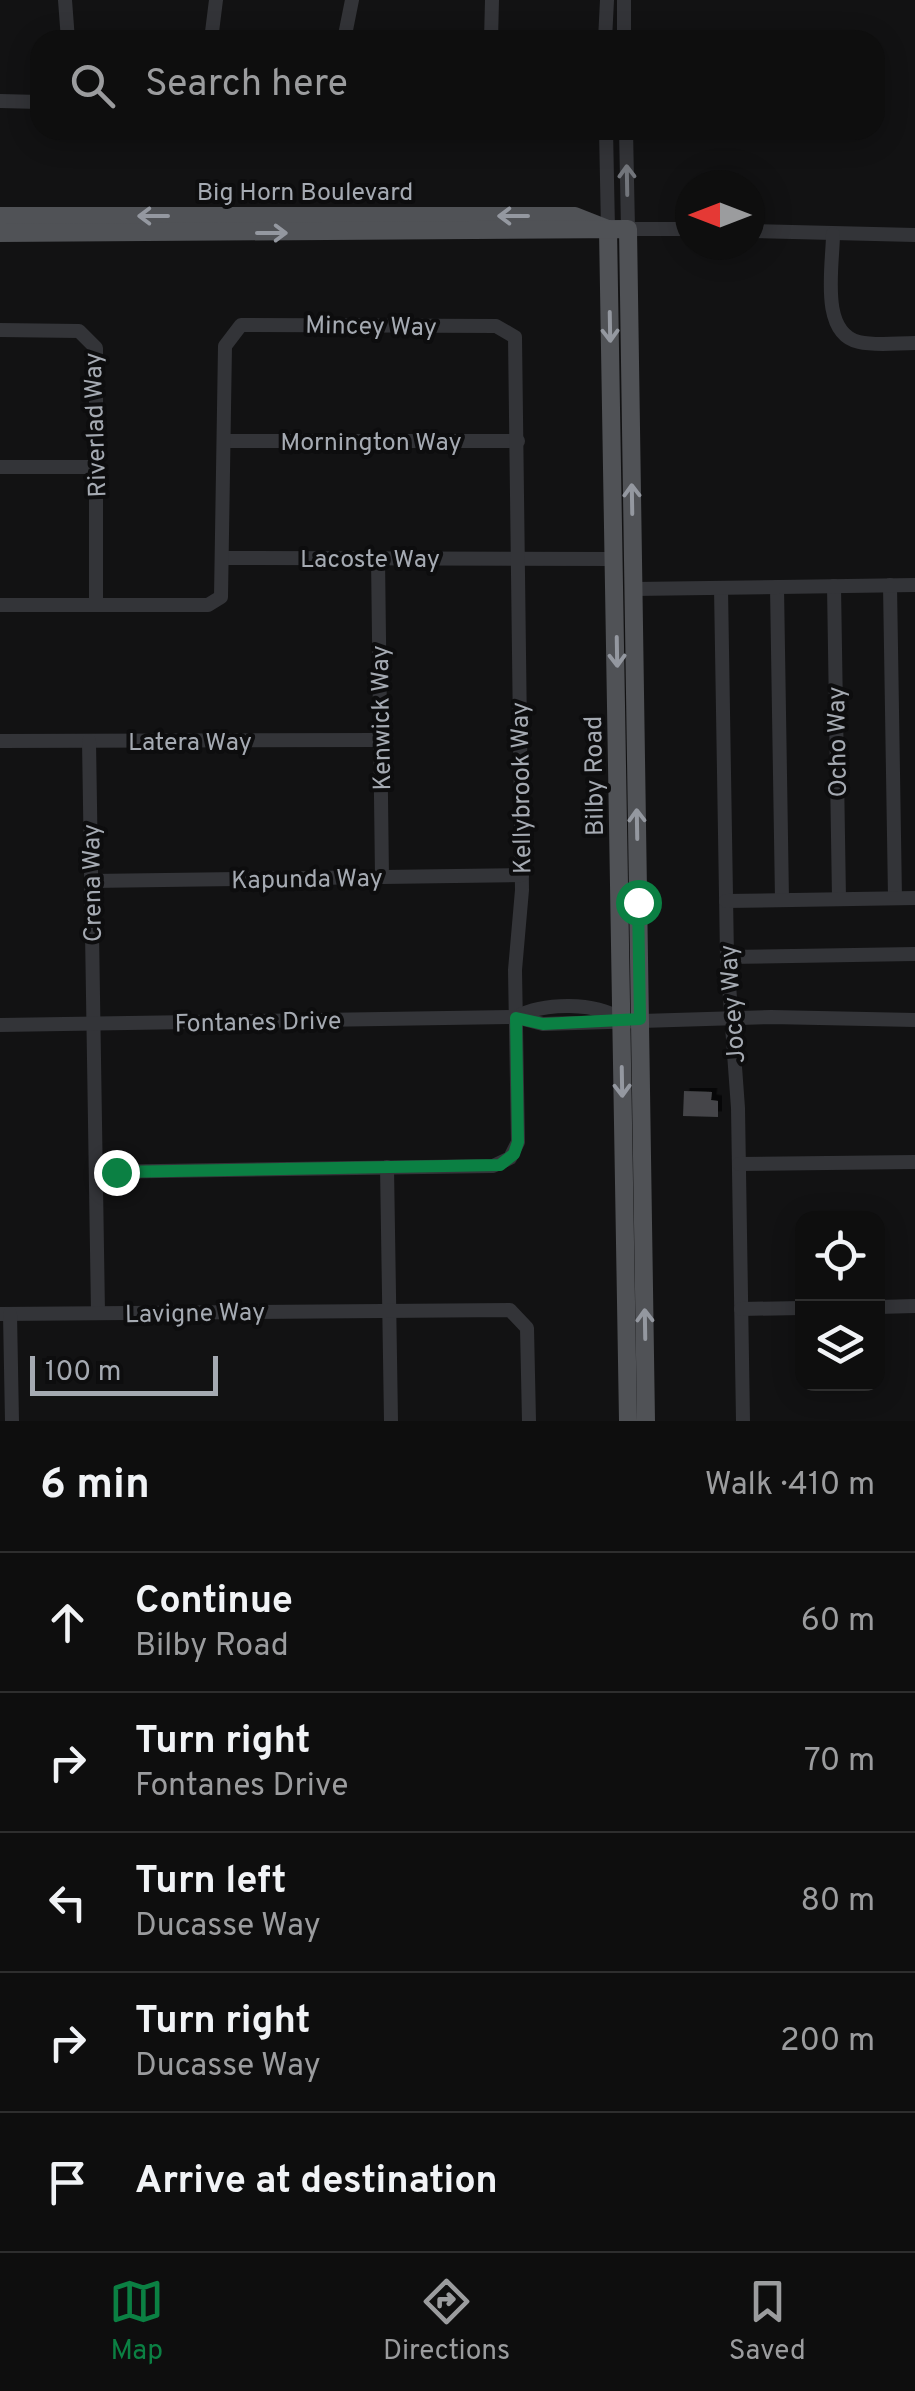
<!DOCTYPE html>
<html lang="en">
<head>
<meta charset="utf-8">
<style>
	:root { --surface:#0e0e0e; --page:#1c1c1c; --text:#f1f3f6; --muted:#9b9c9e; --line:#2e2e2e; --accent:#0b8043 }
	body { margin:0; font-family:Overpass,sans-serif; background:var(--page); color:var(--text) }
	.controls { position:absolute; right:30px; bottom:30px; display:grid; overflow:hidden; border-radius:20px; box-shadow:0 5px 25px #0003 }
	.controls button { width:90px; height:90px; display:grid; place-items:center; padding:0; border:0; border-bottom:2px solid var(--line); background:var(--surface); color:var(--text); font:50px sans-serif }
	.compass { position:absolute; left:675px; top:170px; width:90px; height:90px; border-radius:50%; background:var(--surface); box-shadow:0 5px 25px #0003; rotate:270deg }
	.scale { position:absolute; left:30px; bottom:25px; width:188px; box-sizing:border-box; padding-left:10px; border:5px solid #a5aab2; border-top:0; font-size:28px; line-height:35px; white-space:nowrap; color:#a5aab2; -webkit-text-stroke:8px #0d0d0e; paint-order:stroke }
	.stop { position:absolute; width:30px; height:30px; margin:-22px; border:8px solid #0b8043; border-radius:50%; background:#fff }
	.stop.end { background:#0b8043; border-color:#fff; box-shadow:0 2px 10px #0008 }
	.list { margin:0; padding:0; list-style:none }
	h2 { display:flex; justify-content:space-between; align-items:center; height:130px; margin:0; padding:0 40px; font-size:42px }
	h2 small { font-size:32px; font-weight:400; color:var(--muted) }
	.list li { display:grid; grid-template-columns:65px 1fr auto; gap:30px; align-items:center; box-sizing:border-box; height:140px; padding:0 40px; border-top:2px solid var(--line) }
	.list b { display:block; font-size:38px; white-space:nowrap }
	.list p { margin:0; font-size:32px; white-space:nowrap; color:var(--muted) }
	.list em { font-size:32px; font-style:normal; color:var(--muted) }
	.icon { flex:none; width:55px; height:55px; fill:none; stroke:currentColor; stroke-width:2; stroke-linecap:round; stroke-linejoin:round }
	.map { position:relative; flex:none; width:915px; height:1421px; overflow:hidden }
	.search { position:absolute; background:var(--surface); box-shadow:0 5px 25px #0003; left:30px; right:30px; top:30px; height:110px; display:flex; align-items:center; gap:25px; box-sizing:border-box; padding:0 35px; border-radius:30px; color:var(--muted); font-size:38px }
	.sheet { height:830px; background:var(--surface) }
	nav { display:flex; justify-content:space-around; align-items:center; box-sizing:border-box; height:140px; border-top:2px solid var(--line); background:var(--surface); font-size:28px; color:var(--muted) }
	nav a { display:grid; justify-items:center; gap:5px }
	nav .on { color:var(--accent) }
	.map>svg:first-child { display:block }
	.building { fill:#444548; filter:url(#shadow) }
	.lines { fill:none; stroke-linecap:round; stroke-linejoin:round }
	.minor { stroke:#333438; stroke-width:14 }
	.major { stroke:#505256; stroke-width:18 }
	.oneway { stroke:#72757b }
	.oneway2 { stroke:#9498a0 }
	.route { stroke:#0b8043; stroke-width:12 }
	.labels { text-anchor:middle; stroke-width:8; stroke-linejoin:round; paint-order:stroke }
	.street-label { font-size:25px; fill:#a5aab2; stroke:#0d0d0e }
</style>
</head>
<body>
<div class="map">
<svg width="915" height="1421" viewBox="0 0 915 1421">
	<defs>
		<filter id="shadow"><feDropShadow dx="5.5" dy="-5.5" stdDeviation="0" flood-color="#0009"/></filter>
	</defs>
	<rect width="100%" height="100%" fill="#121213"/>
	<path class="building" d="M684,1091L712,1092L711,1100L718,1101V1117L683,1116Z"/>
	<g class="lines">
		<g class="minor">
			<path d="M65,0L68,40"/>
			<path d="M624,0V40"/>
			<path d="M211,40L216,0"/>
			<path d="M344,40L352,0"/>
			<path d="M491,40L492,0"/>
			<path d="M605,40L607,0"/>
			<path d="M0,101L40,102"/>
			<path d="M606,130L608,229"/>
			<path d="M626,130L628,229H690"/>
			<path d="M750,231L915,235"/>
			<path d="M833,234C833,265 819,333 859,342C876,346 897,343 915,343"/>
			<path d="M0,330L79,331L96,348V605"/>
			<path d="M224,441H518"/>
			<path d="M0,467H97"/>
			<path d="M224,558L615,559"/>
			<path d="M378,558L382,877"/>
			<path d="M890,585L895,898"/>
			<path d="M834,586L839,899"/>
			<path d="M777,587L782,900"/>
			<path d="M721,588L727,957L738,1108L743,1421"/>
			<path d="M634,589L915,585"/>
			<path d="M0,605H208L221,597L225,346L241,325L496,326L515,337L522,890L515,970L518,1142L510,1158L493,1166L96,1172"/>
			<path d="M0,741L380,740"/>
			<path d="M89,741L98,1313"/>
			<path d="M91,881L522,875"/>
			<path d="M726,901L915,898"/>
			<path d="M727,957L915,954"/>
			<path d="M516,1017C545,1002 594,1002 621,1019"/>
			<path d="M0,1025L516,1017L543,1024L771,1017L915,1020"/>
			<path d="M739,1164L915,1162"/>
			<path d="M387,1167L391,1421"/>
			<path d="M878,1307L915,1306"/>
			<path d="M741,1309L802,1308"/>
			<path d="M0,1314L510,1310L527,1328L529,1421"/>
			<path d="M10,1314L12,1421"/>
		</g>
		<g class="major">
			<path d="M0,216H575L608,229"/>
			<path d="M608,229L628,1421"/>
			<path d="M0,233L628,229L646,1421"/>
		</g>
	</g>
	<defs><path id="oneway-shaft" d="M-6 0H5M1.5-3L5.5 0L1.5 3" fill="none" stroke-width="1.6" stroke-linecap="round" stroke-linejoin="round" transform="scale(2.5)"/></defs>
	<use class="oneway" href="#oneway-shaft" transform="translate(627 180) rotate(-91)"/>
	<g class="oneway2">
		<use href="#oneway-shaft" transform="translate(153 216) rotate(-180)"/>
		<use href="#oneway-shaft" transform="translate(513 216) rotate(-180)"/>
		<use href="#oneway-shaft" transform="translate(272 233)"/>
		<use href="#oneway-shaft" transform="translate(610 327) rotate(89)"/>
		<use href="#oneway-shaft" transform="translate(632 499) rotate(-91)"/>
		<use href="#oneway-shaft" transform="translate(617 652) rotate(89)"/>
		<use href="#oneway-shaft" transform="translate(637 824) rotate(-91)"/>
		<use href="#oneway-shaft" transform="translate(622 1082) rotate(89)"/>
		<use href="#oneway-shaft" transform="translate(645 1324) rotate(-91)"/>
	</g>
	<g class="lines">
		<path class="route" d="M116,1172L500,1165L514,1154L518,1142L516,1018L543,1024L640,1019L638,902"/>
	</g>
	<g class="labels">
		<g class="street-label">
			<text x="305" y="200">Big Horn Boulevard</text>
			<text transform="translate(371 325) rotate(1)" y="9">Mincey Way</text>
			<text transform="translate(94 425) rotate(-92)" y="9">Riverlad Way</text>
			<text x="371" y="450">Mornington Way</text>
			<text x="370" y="567">Lacoste Way</text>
			<text transform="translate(380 718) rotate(-91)" y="9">Kenwick Way</text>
			<text x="190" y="750">Latera Way</text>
			<text transform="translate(836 742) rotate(-91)" y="9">Ocho Way</text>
			<text transform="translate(593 776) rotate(-91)" y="9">Bilby Road</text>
			<text transform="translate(520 788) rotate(-91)" y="9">Kellybrook Way</text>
			<text transform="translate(307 878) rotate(-1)" y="9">Kapunda Way</text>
			<text transform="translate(91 883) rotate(-91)" y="9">Crena Way</text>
			<text transform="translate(731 1004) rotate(-94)" y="9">Jocey Way</text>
			<text transform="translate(258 1021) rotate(-1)" y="9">Fontanes Drive</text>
			<text transform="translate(195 1312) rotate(-1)" y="9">Lavigne Way</text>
		</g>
	</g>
</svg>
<div class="controls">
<button><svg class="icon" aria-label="locate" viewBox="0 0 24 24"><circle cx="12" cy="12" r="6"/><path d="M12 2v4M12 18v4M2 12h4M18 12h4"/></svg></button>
<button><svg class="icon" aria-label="layers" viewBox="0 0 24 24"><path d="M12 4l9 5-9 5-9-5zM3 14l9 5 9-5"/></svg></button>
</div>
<svg class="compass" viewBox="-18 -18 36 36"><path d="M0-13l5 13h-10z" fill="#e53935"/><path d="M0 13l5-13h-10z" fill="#9b9c9e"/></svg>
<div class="scale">100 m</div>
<div class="stop" style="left:638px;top:902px"></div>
<div class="stop end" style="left:116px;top:1172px"></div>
<div class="search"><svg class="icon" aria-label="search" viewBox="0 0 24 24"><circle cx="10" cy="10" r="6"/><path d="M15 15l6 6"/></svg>Search here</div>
</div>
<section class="sheet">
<h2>6 min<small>Walk · 410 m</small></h2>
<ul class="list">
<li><svg class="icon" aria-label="ahead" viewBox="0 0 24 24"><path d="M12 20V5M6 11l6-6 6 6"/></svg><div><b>Continue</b><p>Bilby Road</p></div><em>60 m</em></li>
<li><svg class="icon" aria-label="right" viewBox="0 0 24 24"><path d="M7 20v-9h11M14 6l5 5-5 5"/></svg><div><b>Turn right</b><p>Fontanes Drive</p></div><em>70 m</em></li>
<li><svg class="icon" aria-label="left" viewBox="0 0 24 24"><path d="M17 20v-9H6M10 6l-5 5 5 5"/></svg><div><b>Turn left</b><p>Ducasse Way</p></div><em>80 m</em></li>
<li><svg class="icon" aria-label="right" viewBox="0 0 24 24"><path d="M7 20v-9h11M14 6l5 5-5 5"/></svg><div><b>Turn right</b><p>Ducasse Way</p></div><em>200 m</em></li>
<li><svg class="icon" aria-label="arrive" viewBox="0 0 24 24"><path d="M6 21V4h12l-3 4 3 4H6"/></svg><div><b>Arrive at destination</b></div></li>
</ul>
</section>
<nav>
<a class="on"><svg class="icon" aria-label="map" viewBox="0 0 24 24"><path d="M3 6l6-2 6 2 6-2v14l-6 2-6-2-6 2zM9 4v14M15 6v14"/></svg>Map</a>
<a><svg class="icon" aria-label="directions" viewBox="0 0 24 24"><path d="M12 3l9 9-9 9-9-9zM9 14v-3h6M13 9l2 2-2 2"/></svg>Directions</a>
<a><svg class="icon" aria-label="saved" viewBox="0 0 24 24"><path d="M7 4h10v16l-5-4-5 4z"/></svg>Saved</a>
</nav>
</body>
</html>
